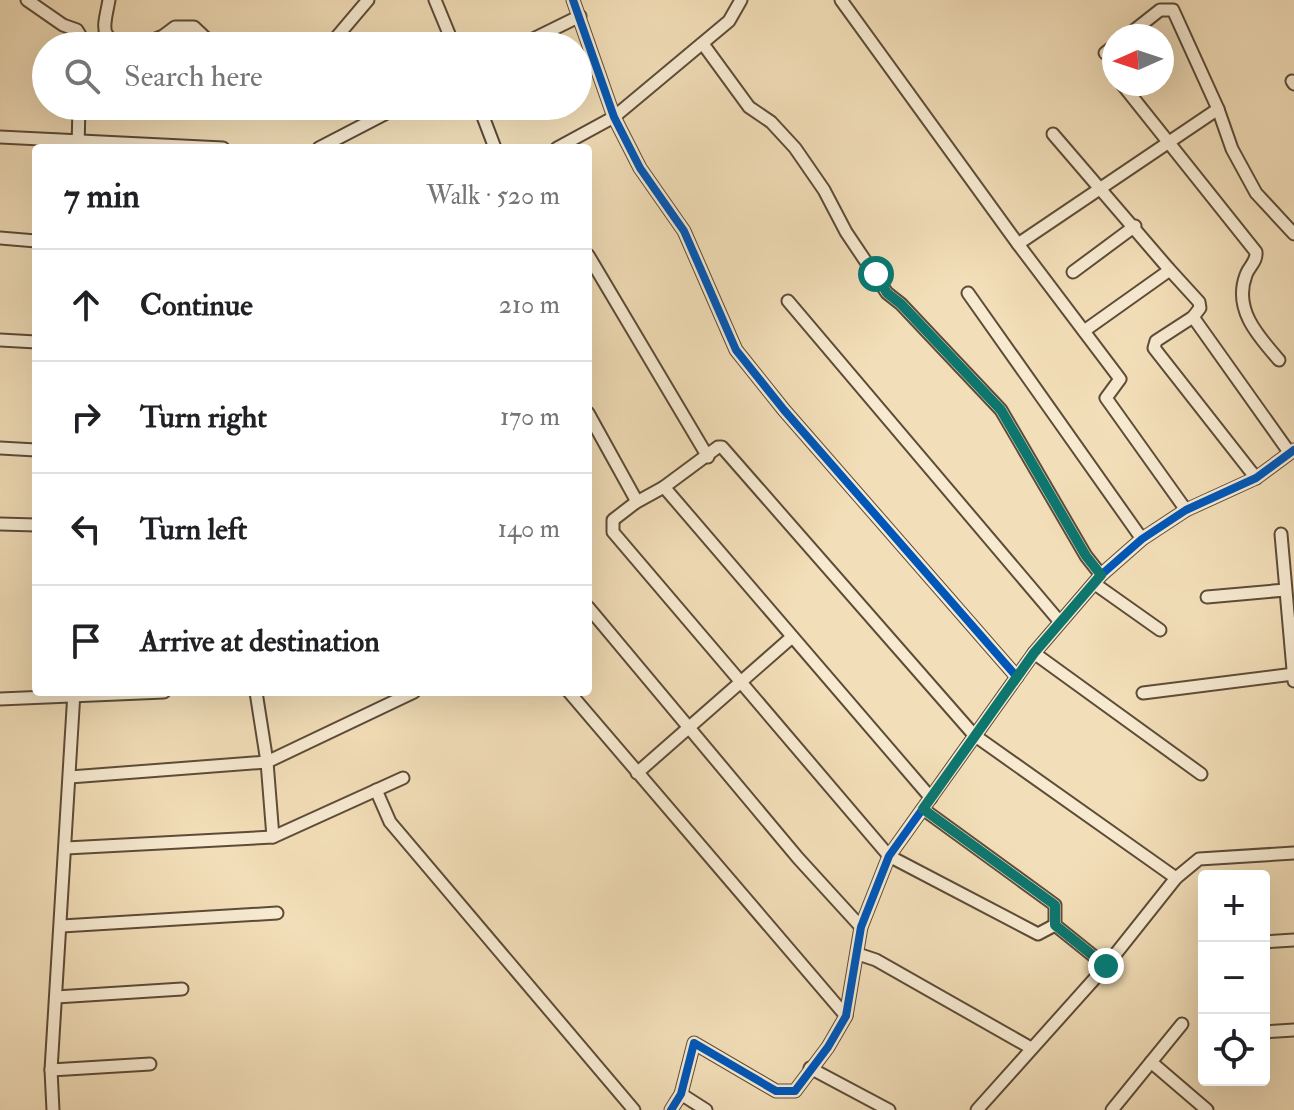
<!DOCTYPE html>
<html lang="en">
<head>
<meta charset="utf-8">
<style>
	:root { --surface:#fff; --page:#f2f2f2; --text:#202124; --muted:#757577; --line:#e0e0e0 }
	body { margin:0; font-family:"IM FELL Double Pica",serif; background:var(--page); color:var(--text) }
	.controls { position:absolute; right:24px; bottom:24px; display:grid; overflow:hidden; border-radius:8px; box-shadow:0 8px 32px #0002 }
	.controls button { width:72px; height:72px; display:grid; place-items:center; padding:0; border:0; border-bottom:2px solid var(--line); background:var(--surface); color:var(--text); font:40px sans-serif }
	.compass { position:absolute; left:1102px; top:24px; width:72px; height:72px; border-radius:50%; background:var(--surface); box-shadow:0 8px 32px #0002; rotate:267deg }
	.stop { position:absolute; width:24px; height:24px; margin:-18px; border:6px solid #0f766e; border-radius:50%; background:#fff }
	.stop.end { background:#0f766e; border-color:#fff; box-shadow:0 2px 8px #0008 }
	.list { margin:0; padding:0; list-style:none }
	h2 { display:flex; justify-content:space-between; align-items:center; height:104px; margin:0; padding:0 32px; font-size:34px }
	h2 small { font-size:26px; font-weight:400; color:var(--muted) }
	.list li { display:grid; grid-template-columns:52px 1fr auto; gap:24px; align-items:center; box-sizing:border-box; height:112px; padding:0 32px; border-top:2px solid var(--line) }
	.list b { display:block; font-size:30px; white-space:nowrap }
	.list em { font-size:26px; font-style:normal; color:var(--muted) }
	.icon { flex:none; width:44px; height:44px; fill:none; stroke:currentColor; stroke-width:2; stroke-linecap:round; stroke-linejoin:round }
	.map { position:relative; flex:none; width:1294px; height:1110px; overflow:hidden }
	.search { position:absolute; background:var(--surface); box-shadow:0 8px 32px #0002; left:32px; top:32px; width:560px; height:88px; display:flex; align-items:center; gap:20px; box-sizing:border-box; padding:0 28px; border-radius:44px; color:var(--muted); font-size:30px }
	.panel { position:absolute; background:var(--surface); box-shadow:0 8px 32px #0002; left:32px; top:144px; width:560px; height:552px; border-radius:8px }
	.map>svg:first-child { display:block }
	.lines { fill:none; stroke-linecap:round; stroke-linejoin:round }
	.minor-casing { stroke:#5d4c38; stroke-width:15 }
	.minor { stroke:#f7ead1; stroke-width:11 }
	.cycleway-casing { stroke:#f7ead1; stroke-width:13 }
	.cycleway { stroke:#0057b8; stroke-width:8 }
	.route { stroke:#0f766e; stroke-width:10 }
</style>
</head>
<body>
<div class="map">
<svg width="1294" height="1110" viewBox="0 0 1294 1110">
	<rect width="100%" height="100%" fill="#f2deb8"/>
	<filter id="stains"><feTurbulence type="fractalNoise" baseFrequency=".0025" numOctaves="4"/><feColorMatrix values="0 0 0 0 .2 0 0 0 0 .09 0 0 0 0 .02 0 0 0 .5 -.17"/></filter>
	<radialGradient id="worn" r=".72"><stop offset=".6" stop-color="#630" stop-opacity="0"/><stop offset="1" stop-color="#630" stop-opacity=".3"/></radialGradient>
	<g class="lines">
		<defs>
			<g id="minor">
				<path d="M27,0L63,25L77,30L80,35V46"/>
				<path d="M109,0C104,28 97,38 129,46"/>
				<path d="M435,0L454,46"/>
				<path d="M573,0L614,117L640,168L684,231L736,350L784,410L1017,677"/>
				<path d="M841,0L1018,244L1120,379L1106,398L1186,510"/>
				<path d="M1127,36L1160,10H1173L1218,109L1232,149L1256,193L1294,234"/>
				<path d="M703,44L749,107L771,122L795,148L824,190L846,232L887,293L901,304L1001,410L1086,556L1101,575"/>
				<path d="M139,46L163,36L175,27H194L214,46"/>
				<path d="M329,46L368,0"/>
				<path d="M519,46L580,16"/>
				<path d="M1105,53L1114,46"/>
				<path d="M1292,81L1294,84"/>
				<path d="M1122,84L1256,252C1257,262 1249,266 1246,275C1233,309 1258,336 1279,360"/>
				<path d="M479,106L495,148"/>
				<path d="M1053,134L1168,268L1167,272L1084,331"/>
				<path d="M0,137L223,148"/>
				<path d="M78,148L79,106"/>
				<path d="M319,148L400,106"/>
				<path d="M557,148L614,117L729,21L741,0"/>
				<path d="M0,238L36,241"/>
				<path d="M1018,244L1218,109"/>
				<path d="M588,255L708,457"/>
				<path d="M1168,268L1199,302L1200,308L1193,317L1156,341L1154,348L1256,478"/>
				<path d="M1073,272L1135,226"/>
				<path d="M968,293L1142,539"/>
				<path d="M788,301L1060,622"/>
				<path d="M1193,317L1289,452"/>
				<path d="M0,340L36,342"/>
				<path d="M588,413L635,498V503L613,520V532L889,856L1038,934L1055,925"/>
				<path d="M0,448L36,450"/>
				<path d="M664,487L931,798"/>
				<path d="M635,503L664,487L718,447H722L974,735L1176,878"/>
				<path d="M0,524L36,525"/>
				<path d="M1281,534L1294,681"/>
				<path d="M1095,584L1160,630"/>
				<path d="M1207,597L1285,590"/>
				<path d="M588,607L798,858L861,927"/>
				<path d="M1034,653L1201,774"/>
				<path d="M256,692L267,762L273,837"/>
				<path d="M569,692L846,1016"/>
				<path d="M1143,693L1294,674"/>
				<path d="M0,699L164,692"/>
				<path d="M637,773L792,637"/>
				<path d="M70,777L267,762L414,692"/>
				<path d="M376,790L390,822L634,1110"/>
				<path d="M923,809L1055,905V925L1106,966"/>
				<path d="M66,848L273,837L403,778"/>
				<path d="M62,926L277,913"/>
				<path d="M1264,942L1294,940"/>
				<path d="M858,954L876,960L1031,1048"/>
				<path d="M56,997L182,989"/>
				<path d="M1264,1032L1294,1030"/>
				<path d="M1151,1062L1207,1110"/>
				<path d="M810,1068L889,1110"/>
				<path d="M51,1070L150,1064"/>
				<path d="M681,1094L706,1110"/>
				<path d="M53,1110L51,1070L74,692"/>
				<path d="M671,1110L681,1094L694,1043L776,1091H795L828,1047L846,1016L861,927L889,856L1034,653L1101,575L1142,539L1186,510L1256,478L1294,450"/>
				<path d="M977,1110L1106,966L1176,878L1199,859L1294,853"/>
				<path d="M1112,1110L1182,1024"/>
			</g>
		</defs>
		<use href="#minor" class="minor-casing"/>
		<use href="#minor" class="minor"/>
		<defs>
			<g id="cycleway">
				<path d="M573,0L614,117L640,168L684,231L736,350L784,410L1017,677"/>
				<path d="M671,1110L681,1094L694,1043L776,1091H795L828,1047L846,1016L861,927L889,856L1034,653L1101,575L1142,539L1186,510L1256,478L1294,450"/>
			</g>
		</defs>
		<use href="#cycleway" class="cycleway-casing"/>
		<use href="#cycleway" class="cycleway"/>
	</g>
	<g class="lines">
		<path class="route" d="M876,274L887,293L901,304L1001,410L1086,556L1101,575L1034,653L923,809L1055,905V925L1106,966"/>
	</g>
	<rect width="100%" height="100%" filter="url(#stains)"/>
	<rect width="100%" height="100%" fill="url(#worn)"/>
</svg>
<div class="controls">
<button>+</button>
<button>−</button>
<button><svg class="icon" aria-label="locate" viewBox="0 0 24 24"><circle cx="12" cy="12" r="6"/><path d="M12 2v4M12 18v4M2 12h4M18 12h4"/></svg></button>
</div>
<svg class="compass" viewBox="-18 -18 36 36"><path d="M0-13l5 13h-10z" fill="#e53935"/><path d="M0 13l5-13h-10z" fill="#757577"/></svg>
<div class="stop" style="left:876px;top:274px"></div>
<div class="stop end" style="left:1106px;top:966px"></div>
<div class="search"><svg class="icon" aria-label="search" viewBox="0 0 24 24"><circle cx="10" cy="10" r="6"/><path d="M15 15l6 6"/></svg>Search here</div>
<section class="panel">
<h2>7 min<small>Walk · 520 m</small></h2>
<ul class="list">
<li><svg class="icon" aria-label="ahead" viewBox="0 0 24 24"><path d="M12 20V5M6 11l6-6 6 6"/></svg><div><b>Continue</b></div><em>210 m</em></li>
<li><svg class="icon" aria-label="right" viewBox="0 0 24 24"><path d="M7 20v-9h11M14 6l5 5-5 5"/></svg><div><b>Turn right</b></div><em>170 m</em></li>
<li><svg class="icon" aria-label="left" viewBox="0 0 24 24"><path d="M17 20v-9H6M10 6l-5 5 5 5"/></svg><div><b>Turn left</b></div><em>140 m</em></li>
<li><svg class="icon" aria-label="arrive" viewBox="0 0 24 24"><path d="M6 21V4h12l-3 4 3 4H6"/></svg><div><b>Arrive at destination</b></div></li>
</ul>
</section>
</div>
</body>
</html>
